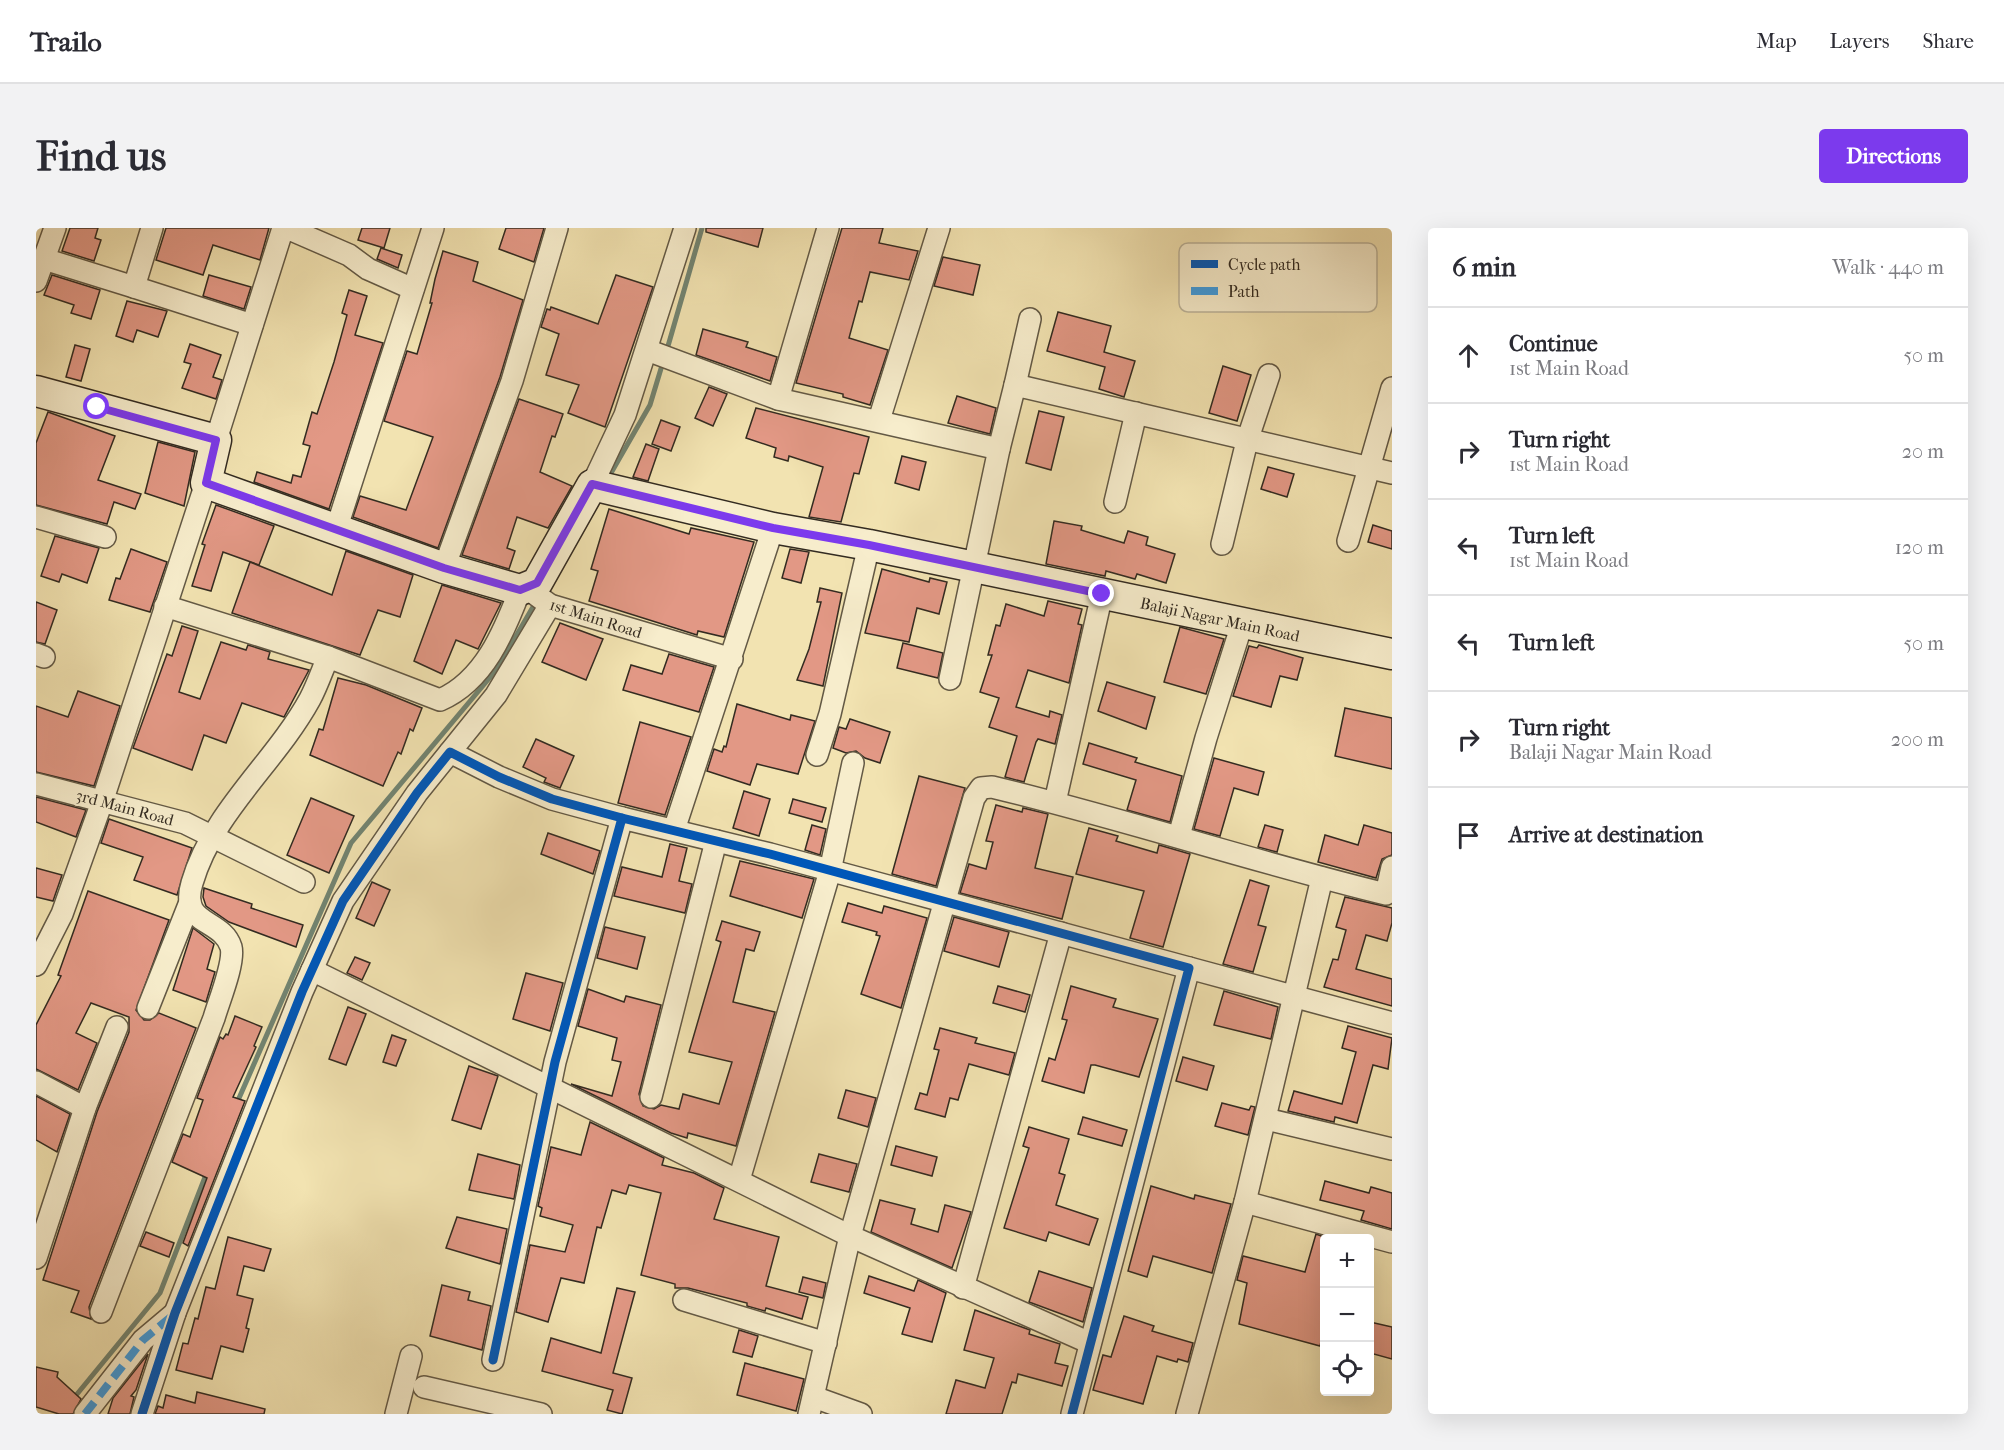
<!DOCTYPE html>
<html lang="en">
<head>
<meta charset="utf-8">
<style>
	:root { --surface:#fff; --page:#f2f2f3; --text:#2b2b33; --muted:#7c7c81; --line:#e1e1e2; --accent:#7c3aed }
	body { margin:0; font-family:"IM FELL French Canon",serif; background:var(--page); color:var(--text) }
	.controls { position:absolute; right:18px; bottom:18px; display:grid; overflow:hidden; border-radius:6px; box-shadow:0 6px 24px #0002 }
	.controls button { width:54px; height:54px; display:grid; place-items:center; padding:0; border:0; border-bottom:2px solid var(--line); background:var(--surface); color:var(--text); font:30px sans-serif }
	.stop { position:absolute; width:18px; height:18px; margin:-14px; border:4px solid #7c3aed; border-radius:50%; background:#fff }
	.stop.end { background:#7c3aed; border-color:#fff; box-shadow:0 2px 6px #0008 }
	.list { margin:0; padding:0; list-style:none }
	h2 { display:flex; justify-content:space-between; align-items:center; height:78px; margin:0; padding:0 24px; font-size:26px }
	h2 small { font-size:20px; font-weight:400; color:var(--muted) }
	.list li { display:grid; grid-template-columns:39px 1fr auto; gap:18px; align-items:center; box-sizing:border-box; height:96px; padding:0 24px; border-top:2px solid var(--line) }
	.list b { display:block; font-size:22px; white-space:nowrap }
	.list p { margin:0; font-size:20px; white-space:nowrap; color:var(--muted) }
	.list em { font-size:20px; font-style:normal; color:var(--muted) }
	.icon { flex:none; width:33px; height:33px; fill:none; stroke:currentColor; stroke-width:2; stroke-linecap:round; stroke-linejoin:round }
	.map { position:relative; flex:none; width:1356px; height:1186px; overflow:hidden; border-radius:6px }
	header { display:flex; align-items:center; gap:36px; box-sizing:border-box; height:84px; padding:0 30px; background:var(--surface); border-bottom:2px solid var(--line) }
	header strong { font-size:28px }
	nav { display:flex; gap:33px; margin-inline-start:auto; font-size:21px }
	.intro { display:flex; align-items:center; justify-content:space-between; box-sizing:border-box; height:144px; padding:0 36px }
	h1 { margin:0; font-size:42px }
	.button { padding:15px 27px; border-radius:6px; background:var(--accent); color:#fff; font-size:21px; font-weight:700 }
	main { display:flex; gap:36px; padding:0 36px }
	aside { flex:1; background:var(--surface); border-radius:6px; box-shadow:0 6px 24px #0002 }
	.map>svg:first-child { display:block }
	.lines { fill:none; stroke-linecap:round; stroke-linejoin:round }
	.stream { stroke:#728471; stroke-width:5 }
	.building { fill:#e29885; stroke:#332b21; stroke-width:1.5 }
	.street-casing { stroke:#635945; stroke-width:24 }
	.secondary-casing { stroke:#332b21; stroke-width:33 }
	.street { stroke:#f7edcc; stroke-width:21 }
	.secondary { stroke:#f7edcc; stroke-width:30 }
	.quiet { stroke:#3e9ce0; stroke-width:8; stroke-dasharray:15 8; stroke-linecap:butt }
	.cycleway-casing { stroke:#f7edcc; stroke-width:13 }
	.cycleway { stroke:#0057b8; stroke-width:9 }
	.route { stroke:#7c3aed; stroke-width:8 }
	.labels { text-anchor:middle; stroke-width:4.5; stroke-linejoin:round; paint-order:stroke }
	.street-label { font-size:16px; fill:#332b21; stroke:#f7edcc }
	.key { fill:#f7edcc; stroke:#bcb399; stroke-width:1.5 }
	.key-label { font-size:16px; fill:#332b21 }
</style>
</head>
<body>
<header>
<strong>Trailo</strong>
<nav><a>Map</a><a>Layers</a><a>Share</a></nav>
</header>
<div class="intro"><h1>Find us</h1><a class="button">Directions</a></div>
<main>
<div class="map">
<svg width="1356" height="1186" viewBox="0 0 1356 1186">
	<rect width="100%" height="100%" fill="#f2e3b1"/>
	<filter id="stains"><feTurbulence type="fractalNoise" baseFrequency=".00333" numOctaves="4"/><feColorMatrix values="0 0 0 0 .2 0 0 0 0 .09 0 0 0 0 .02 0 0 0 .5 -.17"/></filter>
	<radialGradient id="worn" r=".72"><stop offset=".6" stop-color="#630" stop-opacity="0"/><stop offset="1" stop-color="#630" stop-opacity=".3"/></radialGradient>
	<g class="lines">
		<g class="stream">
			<path d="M630,125L666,0"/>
			<path d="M571,252L614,177L627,134"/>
			<path d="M200,877L315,615L461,441L501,372"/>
			<path d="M37,1171L124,1065L171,944"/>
		</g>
	</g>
	<g class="building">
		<path d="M34,0H62L59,10L65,12L58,33L26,23Z"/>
		<path d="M130,0H233L224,32L177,17L167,47L120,32Z"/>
		<path d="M326,0H354L348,20L322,12Z"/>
		<path d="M470,0H508L498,34L463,21Z"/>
		<path d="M670,0H727L722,19L670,4Z"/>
		<path d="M806,0H847L843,15L882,23L873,52L834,44L826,74L823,73L813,110L852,122L834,177L807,169V166L760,155Z"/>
		<path d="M345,20L366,27L362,40L341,31Z"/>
		<path d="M407,23L442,34L437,53L487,72L464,149L402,320L317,289L324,268L370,282L397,209L348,193L371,123L381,126L396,75H394L399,51Z"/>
		<path d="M907,29L944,37L937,67L898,58Z"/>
		<path d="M16,47L64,62L55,91L35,85L38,77L8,67Z"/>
		<path d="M173,47L215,59L208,81L167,68Z"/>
		<path d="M580,47L617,59L569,199L532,185L543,157L510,147L523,106L505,99L511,81L514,82L515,79L562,96Z"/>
		<path d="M313,62L331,68L319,107L347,115L293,281L218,254L221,244L255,255L257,247L265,249L274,218L267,216L276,184L281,186L298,134L311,87L306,85Z"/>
		<path d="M91,73L131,83L122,109L101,102L97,114L80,108Z"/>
		<path d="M1022,84L1075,98L1068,124L1099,133L1088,169L1063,161L1069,139L1011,123Z"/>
		<path d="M667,101L712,114L710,119L741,129L734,153L660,127Z"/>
		<path d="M154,116L185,127L177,149L186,152L180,171L146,160L155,136L148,134Z"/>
		<path d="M39,117L54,121L45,153L30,149Z"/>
		<path d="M1187,138L1215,147L1201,193L1173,185Z"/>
		<path d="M673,159L691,166L677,198L659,190Z"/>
		<path d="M921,168L960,180L954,206L912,195Z"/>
		<path d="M483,171L527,186L519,209L516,208L504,244L536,258L512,300L481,289L471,320L479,323L473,341L426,327Z"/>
		<path d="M720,180L833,209L823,246L818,245L805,294L773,289L787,239L753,228L752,233L738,229L740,220L710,210Z"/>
		<path d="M1003,183L1028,189L1015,242L990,235Z"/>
		<path d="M12,184L79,208L62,252L105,266L99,281L78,274L71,296L0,277V215Z"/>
		<path d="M625,192L644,199L635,223L616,216Z"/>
		<path d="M122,214L159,224L148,278L109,265Z"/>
		<path d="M610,216L623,221L612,253L597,249Z"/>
		<path d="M866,228L890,234L883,262L859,255Z"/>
		<path d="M1232,239L1258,246L1251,269L1225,261Z"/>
		<path d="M180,277L238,298L223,337L187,324L175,363L156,358L169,317L166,316Z"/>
		<path d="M573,281L653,306L655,300L718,314L688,409L662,403L661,407L553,373L562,343L555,341Z"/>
		<path d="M1018,293L1046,298L1045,302L1088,315L1092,303L1112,309L1110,317L1139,326L1130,355L1101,346L1099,351L1070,343L1069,348L1010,336Z"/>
		<path d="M1337,297L1356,303V321L1332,314Z"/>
		<path d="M19,308L63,320L51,355L26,346L23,354L5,348Z"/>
		<path d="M95,321L131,334L114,384L73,372L80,350L84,351Z"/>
		<path d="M754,321L773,324L765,355L746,350Z"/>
		<path d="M310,323L377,347L364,389L342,382L324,427L196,385L214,334L296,367Z"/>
		<path d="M846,341L893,354L894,350L911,354L903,386L881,380L873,414L829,405Z"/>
		<path d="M406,357L465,375L442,421L420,412L406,446L378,433Z"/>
		<path d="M784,360L806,365L787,458L761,452L773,421L785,374H781Z"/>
		<path d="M1012,373L1046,381L1042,396L1046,397L1033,455L992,442L980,479L1013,489L1014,483L1026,487L1019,516L1002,511L1000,514L988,554L969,549L981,508L953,499L963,470L944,464L956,427H952L960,397L964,398L970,376L1008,388Z"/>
		<path d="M0,374L21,382L9,416L0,414Z"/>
		<path d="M524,395L567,411L550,452L506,434Z"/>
		<path d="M146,398L162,403L143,464L164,471L185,414L210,422L212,417L234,424L232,431L273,442L248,489L206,475L190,515L168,507L156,542L97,520L131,426L136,428Z"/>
		<path d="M1144,399L1188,411L1170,466L1128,454Z"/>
		<path d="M867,415L907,425L902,450L861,440Z"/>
		<path d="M1223,417L1267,430L1261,452L1244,448L1235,479L1197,468L1213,418L1221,420Z"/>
		<path d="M633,426L678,439L663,484L587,462L595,437L626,446Z"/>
		<path d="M302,450L330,457L386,480L377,503L374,501L365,526L362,524L347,558L274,527L283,501L287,502Z"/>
		<path d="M1071,454L1119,469L1110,501L1062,483Z"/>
		<path d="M42,463L84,478L58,558L0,544V478L32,489Z"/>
		<path d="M701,476L754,492L755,487L779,493L762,546L721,536L714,557L671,543L678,521L686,524L688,518L690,519Z"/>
		<path d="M1309,480L1356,490V541L1299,528Z"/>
		<path d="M814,491L854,504L844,535L829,530L820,523L810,525L797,520L803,499L810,501Z"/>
		<path d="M604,494L655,509L629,587L582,575Z"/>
		<path d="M500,511L538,528L524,560L508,554L510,550L487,539Z"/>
		<path d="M1053,515L1101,530L1099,534L1146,548L1134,594L1091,582L1100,552L1047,536Z"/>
		<path d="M1178,530L1228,544L1222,567L1198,560L1184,608L1158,601Z"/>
		<path d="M883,548L929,560L900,658L856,646Z"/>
		<path d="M708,563L734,571L723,608L697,600Z"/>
		<path d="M0,569L50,582L40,609L0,594Z"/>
		<path d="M275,570L318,588L293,645L251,627Z"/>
		<path d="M757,571L790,580L786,594L753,585Z"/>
		<path d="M960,577L986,584L987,580L1012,586L999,640L1037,649L1026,691L924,665L933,636L950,641L957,614L950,613Z"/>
		<path d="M73,591L156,620L141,667L98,652L107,629L65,615Z"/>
		<path d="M776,597L790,601L784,627L769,622Z"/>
		<path d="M1229,597L1247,602L1241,624L1222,619Z"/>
		<path d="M1328,597L1356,605V627L1346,631L1340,650L1282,634L1289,607L1322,617Z"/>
		<path d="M1053,600L1082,608L1080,613L1121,625L1123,617L1154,626L1127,719L1094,710L1108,663L1040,646Z"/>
		<path d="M512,605L564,623L557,646L505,626Z"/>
		<path d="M634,616L651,620L643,653L656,656L649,685L578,668L586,639L626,649Z"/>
		<path d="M704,633L778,651L766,690L694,668Z"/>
		<path d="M0,640L26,647L17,673L0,669Z"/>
		<path d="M1214,652L1233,658L1222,697L1230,699L1217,744L1187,736Z"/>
		<path d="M336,654L354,662L338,698L320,690Z"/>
		<path d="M168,660L216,676L215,680L267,697L260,719L193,694L170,678L167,669Z"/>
		<path d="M52,663L133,692L100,782L108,792H114L123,785L160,800L53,1079L55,1091L35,1084L43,1063L7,1052L61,884L93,804V789L55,775L40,805L61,815L42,862L0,841V797L25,748L22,747Z"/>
		<path d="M1309,669L1356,680V695L1351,713L1330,707L1320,741L1356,751V778L1288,759L1297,731L1302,732L1310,702L1300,699Z"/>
		<path d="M812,675L846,685L848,678L891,690L865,780L825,766L844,708L840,707L841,704L806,694Z"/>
		<path d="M918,689L973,704L963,739L908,723Z"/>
		<path d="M686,693L724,704L718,723L710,721L697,774L739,784L700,918L652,905L651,910L635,905L535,856L576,868L585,834L576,832L581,810L542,798L552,761L588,774L590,768L625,777L603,866L607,878L618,881L625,877L643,881L647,866L683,876L696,834L653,824L685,714L680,712Z"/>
		<path d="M569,699L609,709L601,741L561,730Z"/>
		<path d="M157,700L178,716L171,741L179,744L170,774L137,762Z"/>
		<path d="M319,729L334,735L326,752L311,745Z"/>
		<path d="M490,745L527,755L514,803L477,791Z"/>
		<path d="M962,758L994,767L989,784L957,775Z"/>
		<path d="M1035,758L1080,771L1077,779L1122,791L1103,849L1059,837H1055L1048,865L1006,853L1013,830L1019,832L1031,792L1026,791Z"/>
		<path d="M1188,763L1242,779L1235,811L1178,797Z"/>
		<path d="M312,779L330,786L310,837L293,831Z"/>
		<path d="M199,788L226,799L218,818L220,819L197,869L209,873L152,1018L147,1015L171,950L136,934L147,906L154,909L167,872L161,870L184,809L187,811L190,806L192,807Z"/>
		<path d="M1312,798L1356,810L1352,841L1337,837L1321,895L1299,889L1298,894L1252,883L1258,863L1306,876L1320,824L1306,820Z"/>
		<path d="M904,800L941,810L939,815L979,825L973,847L933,836L922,872L914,870L909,889L879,881L884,865L891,867L903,822L898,821Z"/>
		<path d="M356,807L370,812L360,838L347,834Z"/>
		<path d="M1147,829L1178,838L1171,862L1140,853Z"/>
		<path d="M433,838L462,848L445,901L416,892Z"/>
		<path d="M810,862L840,870L832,899L802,890Z"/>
		<path d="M0,868L34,886L21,924L0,912Z"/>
		<path d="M1186,875L1213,882L1215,878L1219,879L1212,907L1179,898Z"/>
		<path d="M1047,889L1091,902L1086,918L1042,906Z"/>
		<path d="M554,894L628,930L626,937L658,945L688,960L678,991L743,1009L730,1058L772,1069L766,1091L730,1080L729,1083L711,1078V1075L652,1060H639V1056L605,1047L625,965L593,957L590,966L576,962L565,1000L561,999L548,1055L525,1050L512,1094L480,1084L494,1017L529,1024L537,997L504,988L506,980L502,978L515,919L545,927Z"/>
		<path d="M993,899L1033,911L1023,945L1029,947L1020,977L1062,991L1053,1017L1013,1004L1010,1013L968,1000L993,920L987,918Z"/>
		<path d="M860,918L901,929L896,948L855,937Z"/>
		<path d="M442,926L484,937L478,971L433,962Z"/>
		<path d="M783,926L821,936L813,964L775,954Z"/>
		<path d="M1289,953L1333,965L1335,959L1356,965V1001L1325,992L1328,983L1284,972Z"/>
		<path d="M1115,958L1158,971L1159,967L1195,976L1176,1045L1117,1028L1111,1049L1092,1043Z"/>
		<path d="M844,972L879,981L875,996L902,1004L909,977L935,984L916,1040L835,1004Z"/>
		<path d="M421,989L471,1001L464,1036L410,1020Z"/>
		<path d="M110,1004L138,1015L133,1029L104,1018Z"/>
		<path d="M1280,1006L1288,1009V1102L1284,1118L1203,1096L1211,1055L1201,1052L1207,1028L1269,1044Z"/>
		<path d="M192,1009L235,1021L228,1043L208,1038L201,1067L217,1071L210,1100L213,1101L207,1124L185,1118L176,1151L140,1142L147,1115L152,1116L159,1090L162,1091L170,1059L179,1061Z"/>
		<path d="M1003,1043L1056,1060L1047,1094L993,1074Z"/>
		<path d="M833,1048L878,1063L882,1052L910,1065L896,1114L866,1106L874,1080L828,1065Z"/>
		<path d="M767,1049L790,1055L787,1070L763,1064Z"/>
		<path d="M406,1057L434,1064L432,1072L455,1078L446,1122L394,1108Z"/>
		<path d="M581,1060L599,1064L577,1145L596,1150L586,1186L571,1182L577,1162L506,1143L515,1110L565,1125Z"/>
		<path d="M939,1082L994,1102L993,1106L1024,1116L1019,1135L1032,1138L1026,1158L982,1146L980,1155L976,1154L966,1186H910L920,1152L949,1160L958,1130L928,1122Z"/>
		<path d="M1088,1088L1118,1098L1116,1103L1157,1115L1152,1134L1142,1131L1141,1134L1121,1128L1107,1176L1057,1162L1067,1127L1075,1129Z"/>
		<path d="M1334,1094L1356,1099V1131L1334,1125Z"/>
		<path d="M703,1102L722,1108L716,1129L697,1124Z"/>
		<path d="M112,1126L100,1162L95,1168L98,1169L94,1186H72L77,1170Z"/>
		<path d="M709,1135L768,1151L760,1183L701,1167Z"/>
		<path d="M0,1139L22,1144L21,1149L45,1171L37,1186H23L0,1179Z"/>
		<path d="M161,1164L229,1181L228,1186H119L122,1178L127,1180L130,1167L159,1175Z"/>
	</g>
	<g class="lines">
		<defs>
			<g id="street">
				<path d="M116,0L98,59L216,97"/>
				<path d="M251,0L313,27L332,41L377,61"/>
				<path d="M8,31L98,59"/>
				<path d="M0,53L19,0"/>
				<path d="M611,122L742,171L963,221L914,451"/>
				<path d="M979,157L994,91"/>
				<path d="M742,171L792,0"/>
				<path d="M843,192L903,0"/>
				<path d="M180,212L247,0"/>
				<path d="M963,221L979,157L1356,245"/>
				<path d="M556,257L589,187L649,0"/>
				<path d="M1079,274L1100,185"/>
				<path d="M0,289L69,309"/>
				<path d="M300,302L397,0"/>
				<path d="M1312,313L1356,160"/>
				<path d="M1186,316L1211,213L1233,147"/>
				<path d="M408,340L476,153L521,0"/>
				<path d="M492,361L514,377L696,431"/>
				<path d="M129,378L292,429L404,472C448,453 468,404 484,362"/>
				<path d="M0,426L8,429"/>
				<path d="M414,524L460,467L514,377"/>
				<path d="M781,527L794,486L833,317"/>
				<path d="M0,556L149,595L268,654"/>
				<path d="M1019,574L1066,366"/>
				<path d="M638,602L737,300"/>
				<path d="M1143,608L1170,510L1206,396"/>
				<path d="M0,737L26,686L67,571L170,255"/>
				<path d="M1153,740L1356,795"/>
				<path d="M276,742L814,1008L1054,1115"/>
				<path d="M112,780L154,674"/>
				<path d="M0,854L49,880"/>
				<path d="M615,869L680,613"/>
				<path d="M1230,891L1356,921"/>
				<path d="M703,952L794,643L817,535"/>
				<path d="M1209,974L1356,1014"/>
				<path d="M0,1030L49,880L81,799"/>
				<path d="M927,1060L1025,705"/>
				<path d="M648,1072L790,1115"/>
				<path d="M65,1084L178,790C183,773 199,734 195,719C186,690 143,698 156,655C177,583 239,535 274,471C281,458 286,443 292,429"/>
				<path d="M457,1132L519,834L586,590L734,626L1153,740L1036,1186"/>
				<path d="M388,1159L505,1186"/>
				<path d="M778,1169L825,1186"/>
				<path d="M49,1186L107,1112L139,1085"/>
				<path d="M106,1186L139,1085L266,764L307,673L381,565L414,524L463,549L516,571L586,590"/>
				<path d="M360,1186L375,1128"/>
				<path d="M773,1186L814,1008L938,570L945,560L956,559C1089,591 1218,634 1350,666L1356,639"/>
				<path d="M1151,1186L1209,974L1286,650"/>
			</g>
			<path id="secondary" d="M0,163L180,212L170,255L408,340L484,362L501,355L556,257L737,300L833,317L1356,426"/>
		</defs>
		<use href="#street" class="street-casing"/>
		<use href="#secondary" class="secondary-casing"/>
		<use href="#street" class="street"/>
		<use href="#secondary" class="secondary"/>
		<path class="quiet" d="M49,1186L107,1112L136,1088"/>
		<defs>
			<g id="cycleway">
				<path d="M457,1132L519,834L586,590L734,626L1153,740L1036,1186"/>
				<path d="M106,1186L139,1085L266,764L307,673L381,565L414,524L463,549L516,571L586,590"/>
			</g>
		</defs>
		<use href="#cycleway" class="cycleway-casing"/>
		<use href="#cycleway" class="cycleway"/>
	</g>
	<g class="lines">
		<path class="route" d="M61,179L180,212L170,255L408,340L484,362L501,355L556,256L737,300L833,317L1066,366"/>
	</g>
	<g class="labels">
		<g class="street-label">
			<text transform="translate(560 390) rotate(18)" y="6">1st Main Road</text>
			<text transform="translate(1184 391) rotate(12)" y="6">Balaji Nagar Main Road</text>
			<text transform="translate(89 579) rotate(15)" y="6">3rd Main Road</text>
		</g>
	</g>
	<rect x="1143" y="15" width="198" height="69" rx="9" class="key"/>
	<rect x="1155" y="32" width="27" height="8" fill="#0057b8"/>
	<rect x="1155" y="59" width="27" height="8" fill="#3e9ce0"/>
	<g class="key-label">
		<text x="1192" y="42">Cycle path</text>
		<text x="1192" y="69">Path</text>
	</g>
	<rect width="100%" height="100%" filter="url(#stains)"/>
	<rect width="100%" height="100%" fill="url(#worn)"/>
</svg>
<div class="controls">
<button>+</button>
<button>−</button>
<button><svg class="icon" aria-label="locate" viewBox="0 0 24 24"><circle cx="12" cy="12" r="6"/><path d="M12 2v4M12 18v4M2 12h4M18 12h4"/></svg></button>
</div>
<div class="stop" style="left:61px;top:179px"></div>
<div class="stop end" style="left:1066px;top:366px"></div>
</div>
<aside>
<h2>6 min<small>Walk · 440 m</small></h2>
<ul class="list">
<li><svg class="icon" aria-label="ahead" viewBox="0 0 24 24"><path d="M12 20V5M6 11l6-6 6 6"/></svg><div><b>Continue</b><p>1st Main Road</p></div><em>50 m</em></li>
<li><svg class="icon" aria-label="right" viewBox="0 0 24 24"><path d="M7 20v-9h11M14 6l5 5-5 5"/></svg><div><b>Turn right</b><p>1st Main Road</p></div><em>20 m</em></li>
<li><svg class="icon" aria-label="left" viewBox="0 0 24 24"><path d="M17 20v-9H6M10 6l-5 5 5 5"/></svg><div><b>Turn left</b><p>1st Main Road</p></div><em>120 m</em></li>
<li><svg class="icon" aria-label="left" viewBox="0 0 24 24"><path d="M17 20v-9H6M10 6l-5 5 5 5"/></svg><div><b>Turn left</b></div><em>50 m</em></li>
<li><svg class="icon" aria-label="right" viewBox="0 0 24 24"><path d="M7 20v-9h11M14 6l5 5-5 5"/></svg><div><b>Turn right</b><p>Balaji Nagar Main Road</p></div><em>200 m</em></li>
<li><svg class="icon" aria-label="arrive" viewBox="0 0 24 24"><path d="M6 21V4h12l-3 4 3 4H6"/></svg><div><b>Arrive at destination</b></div></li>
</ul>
</aside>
</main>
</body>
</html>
